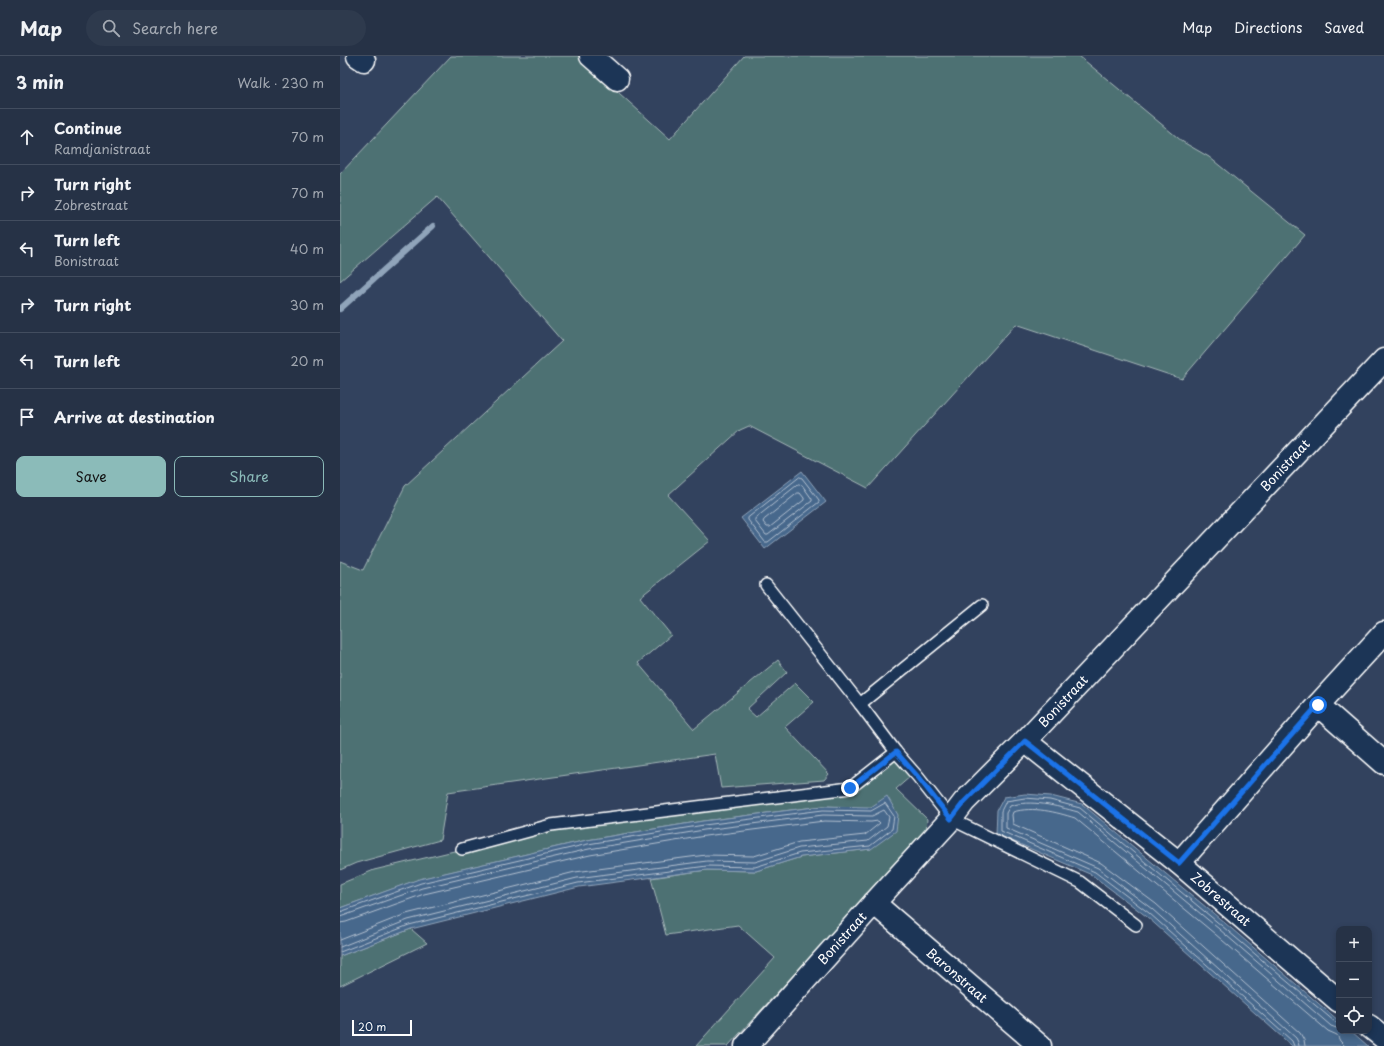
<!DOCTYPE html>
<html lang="en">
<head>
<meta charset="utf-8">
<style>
	:root { --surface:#263246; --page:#2e3a4d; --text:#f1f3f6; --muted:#a4aab3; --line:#424d5f; --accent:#8bbbb9 }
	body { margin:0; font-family:"Playpen Sans",sans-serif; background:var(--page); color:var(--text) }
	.controls { position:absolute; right:12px; bottom:12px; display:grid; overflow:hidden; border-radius:8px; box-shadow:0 2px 6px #0003 }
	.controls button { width:36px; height:36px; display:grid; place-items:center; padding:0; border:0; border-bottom:1px solid var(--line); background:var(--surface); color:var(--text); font:20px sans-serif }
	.scale { position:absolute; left:12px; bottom:10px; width:60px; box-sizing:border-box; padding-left:4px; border:2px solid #fff; border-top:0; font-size:11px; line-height:14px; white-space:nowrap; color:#fff; -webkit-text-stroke:3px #1d3557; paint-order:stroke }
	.stop { position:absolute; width:12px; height:12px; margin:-9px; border:3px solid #1a73e8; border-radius:50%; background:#fff }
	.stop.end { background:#1a73e8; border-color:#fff; box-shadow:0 1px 4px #0008 }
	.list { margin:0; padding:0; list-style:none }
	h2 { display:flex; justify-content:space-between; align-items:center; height:52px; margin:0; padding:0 16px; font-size:17px }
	h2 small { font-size:13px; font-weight:400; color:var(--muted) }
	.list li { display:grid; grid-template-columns:26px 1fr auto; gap:12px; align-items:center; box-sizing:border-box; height:56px; padding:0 16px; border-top:1px solid var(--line) }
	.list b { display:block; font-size:15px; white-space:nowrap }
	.list p { margin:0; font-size:13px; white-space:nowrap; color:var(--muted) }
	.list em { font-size:13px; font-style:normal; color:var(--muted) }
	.actions { display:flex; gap:8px; padding:12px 16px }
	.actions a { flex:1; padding:9px 0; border:1px solid var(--accent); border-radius:8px; text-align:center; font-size:14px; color:var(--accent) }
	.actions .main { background:var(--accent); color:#111 }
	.icon { flex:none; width:22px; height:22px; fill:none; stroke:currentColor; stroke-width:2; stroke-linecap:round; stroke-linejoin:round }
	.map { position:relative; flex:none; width:1044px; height:990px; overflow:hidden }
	header { display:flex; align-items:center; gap:24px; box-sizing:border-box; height:56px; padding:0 20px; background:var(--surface); border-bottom:1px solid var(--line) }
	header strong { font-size:19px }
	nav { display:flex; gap:22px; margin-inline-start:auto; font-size:14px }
	.search { width:280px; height:36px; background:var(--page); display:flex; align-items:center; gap:10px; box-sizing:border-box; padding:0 14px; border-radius:22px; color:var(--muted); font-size:15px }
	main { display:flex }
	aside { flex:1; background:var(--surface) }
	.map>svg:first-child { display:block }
	.green { fill:#4d7173; stroke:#a6b8b9 }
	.water { fill:#46678c; stroke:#90a4ba }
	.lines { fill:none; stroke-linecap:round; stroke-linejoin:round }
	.shore { stroke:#b5c2d1; stroke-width:1 }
	.stream { stroke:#90a4ba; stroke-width:6 }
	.service-casing { stroke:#fff; stroke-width:14 }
	.minor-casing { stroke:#fff; stroke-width:25 }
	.tertiary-casing { stroke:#fff; stroke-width:25 }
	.service { stroke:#1d3557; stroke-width:11 }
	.minor { stroke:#1d3557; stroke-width:22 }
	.tertiary { stroke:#1d3557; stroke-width:22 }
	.route { stroke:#1a73e8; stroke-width:5 }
	.labels { text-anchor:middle; stroke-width:4; stroke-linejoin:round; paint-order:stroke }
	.street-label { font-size:13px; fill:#fff; stroke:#1d3557 }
</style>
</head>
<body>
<header>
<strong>Map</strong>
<div class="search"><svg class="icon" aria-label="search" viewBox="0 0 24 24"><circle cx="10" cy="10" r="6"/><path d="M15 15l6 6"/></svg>Search here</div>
<nav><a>Map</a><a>Directions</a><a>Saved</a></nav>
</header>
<main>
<aside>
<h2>3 min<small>Walk · 230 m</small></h2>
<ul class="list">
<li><svg class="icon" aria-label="ahead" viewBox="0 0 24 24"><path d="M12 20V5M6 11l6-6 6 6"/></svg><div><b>Continue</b><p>Ramdjanistraat</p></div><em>70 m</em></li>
<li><svg class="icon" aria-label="right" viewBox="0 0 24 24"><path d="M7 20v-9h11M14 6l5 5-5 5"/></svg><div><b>Turn right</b><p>Zobrestraat</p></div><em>70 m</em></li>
<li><svg class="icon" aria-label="left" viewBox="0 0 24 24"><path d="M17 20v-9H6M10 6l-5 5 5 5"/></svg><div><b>Turn left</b><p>Bonistraat</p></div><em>40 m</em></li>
<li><svg class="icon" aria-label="right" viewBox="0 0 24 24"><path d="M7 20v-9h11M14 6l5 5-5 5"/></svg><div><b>Turn right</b></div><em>30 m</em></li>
<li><svg class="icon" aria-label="left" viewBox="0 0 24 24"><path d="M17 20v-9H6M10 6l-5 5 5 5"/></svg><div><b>Turn left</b></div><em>20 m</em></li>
<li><svg class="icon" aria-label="arrive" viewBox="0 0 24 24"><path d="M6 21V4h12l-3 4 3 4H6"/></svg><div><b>Arrive at destination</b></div></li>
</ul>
<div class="actions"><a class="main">Save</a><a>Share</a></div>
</aside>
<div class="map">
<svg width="1044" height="990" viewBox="0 0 1044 990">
	<rect width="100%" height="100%" fill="#32425e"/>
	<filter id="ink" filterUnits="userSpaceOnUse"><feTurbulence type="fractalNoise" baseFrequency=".025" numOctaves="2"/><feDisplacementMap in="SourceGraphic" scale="8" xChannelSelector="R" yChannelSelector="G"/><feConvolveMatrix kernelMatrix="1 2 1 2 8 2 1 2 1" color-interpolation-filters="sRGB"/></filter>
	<g filter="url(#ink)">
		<g class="green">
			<path d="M111,0H238L330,83L404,0H739L843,86L869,101L965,179L842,323L676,268L528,432L409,370L400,374L328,439L370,485L300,541L331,579L298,607L354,673L438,604L447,616L407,653L416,661L455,627L474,646L445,671L489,718L484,724L381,732L375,698L108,736L100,784L16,807L0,814V505L23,514L65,430L222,285L97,141L0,225V118Z"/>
			<path d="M550,697L571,720L556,733L587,763L586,775L388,990H356L435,902L398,869L326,879L311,822L367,814L416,815L461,801L531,793V752L483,750L363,765L247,784L80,823L0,852V828L34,814L245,764L507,732Z"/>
			<path d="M71,873L87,887L0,930V900Z"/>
		</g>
		<g class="water">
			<path d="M462,415L486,446L425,493L401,462Z"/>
			<path d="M685,738L711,740L742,748L885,867L999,965V975H1011L1028,990H952L806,860L752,819L656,778L657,754L664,741Z"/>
			<path d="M547,740L558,759L556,775L531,793L461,801L416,815L367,814L239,831L71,873L0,900V852L79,823L247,784L363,765L483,750L531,751Z"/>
		</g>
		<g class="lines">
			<g class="shore">
				<path d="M460,421L462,422L479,444V446L428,486H425L408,464V462Z"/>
				<path d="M459,428L462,429L472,443V445L428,479H426L415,465V463Z"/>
				<path d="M458,437H460L464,442V444L430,471H427L423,466L424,464Z"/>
				<path d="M0,856L81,827L248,788L364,769L483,754L531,755L545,747L554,760L552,773L530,790L460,797L415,811L367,810L238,827L69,869L0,896"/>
				<path d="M0,861L82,832L249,793L364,774L483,759L532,760L544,754L549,761L547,770L528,785L459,792L415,806L367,805L237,822L68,864L0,891"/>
				<path d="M0,867L6,866L84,838L250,799L365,780L484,765L531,766L538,765L540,767L525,779L459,786L414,800L366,799L235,816L66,858L0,884"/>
				<path d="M954,990L952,985L809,857L755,816L661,775V755L666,745L685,742L710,744L740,752L882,870L995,966L999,968"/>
				<path d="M959,990L958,986L956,982L812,853L758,812L666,772V757L670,750C691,743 716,750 738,756L879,873L991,970L999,973"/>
				<path d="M965,990L964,984L960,977L816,848L761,807L673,768L672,759L673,756C693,750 716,756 735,762L875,878L988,975L997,979L1000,985L1005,990"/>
			</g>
			<path class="stream" d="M0,253L93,170"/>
			<defs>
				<g id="service">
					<path d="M426,529L520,648L556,696L578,721L611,763L740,826L796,869"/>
					<path d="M520,648L642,549"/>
					<path d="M122,793L211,769L510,732L556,696"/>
				</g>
				<g id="minor">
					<path d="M18,0L24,4"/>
					<path d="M251,0L277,23"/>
					<path d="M978,649L1044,707"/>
					<path d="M685,685L839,807L999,945"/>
					<path d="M839,807L978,649L1044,577"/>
					<path d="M534,847L700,990"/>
					<path d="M1029,970L1044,982"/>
				</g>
				<path id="tertiary" d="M406,990L534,847L611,763L624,746L685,685L1044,304"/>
			</defs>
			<use href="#service" class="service-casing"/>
			<use href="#minor" class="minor-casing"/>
			<use href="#tertiary" class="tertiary-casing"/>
			<use href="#service" class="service"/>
			<use href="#minor" class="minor"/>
			<use href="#tertiary" class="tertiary"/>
		</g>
	</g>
	<g class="lines" filter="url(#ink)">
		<path class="route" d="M510,732L556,696L578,721L611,763L624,746L685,685L839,807L978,649"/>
	</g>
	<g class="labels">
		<g class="street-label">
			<text transform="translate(945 409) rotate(-47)" y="5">Bonistraat</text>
			<text transform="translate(723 645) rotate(-47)" y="5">Bonistraat</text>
			<text transform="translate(881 843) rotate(41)" y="5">Zobrestraat</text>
			<text transform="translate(502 882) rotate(-48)" y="5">Bonistraat</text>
			<text transform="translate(617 919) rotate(41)" y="5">Baronstraat</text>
		</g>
	</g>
</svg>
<div class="controls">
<button>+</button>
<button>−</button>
<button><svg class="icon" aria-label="locate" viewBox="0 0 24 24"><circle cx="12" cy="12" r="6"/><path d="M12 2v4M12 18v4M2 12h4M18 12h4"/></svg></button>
</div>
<div class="scale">20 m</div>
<div class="stop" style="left:978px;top:649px"></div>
<div class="stop end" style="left:510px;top:732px"></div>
</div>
</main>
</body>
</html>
